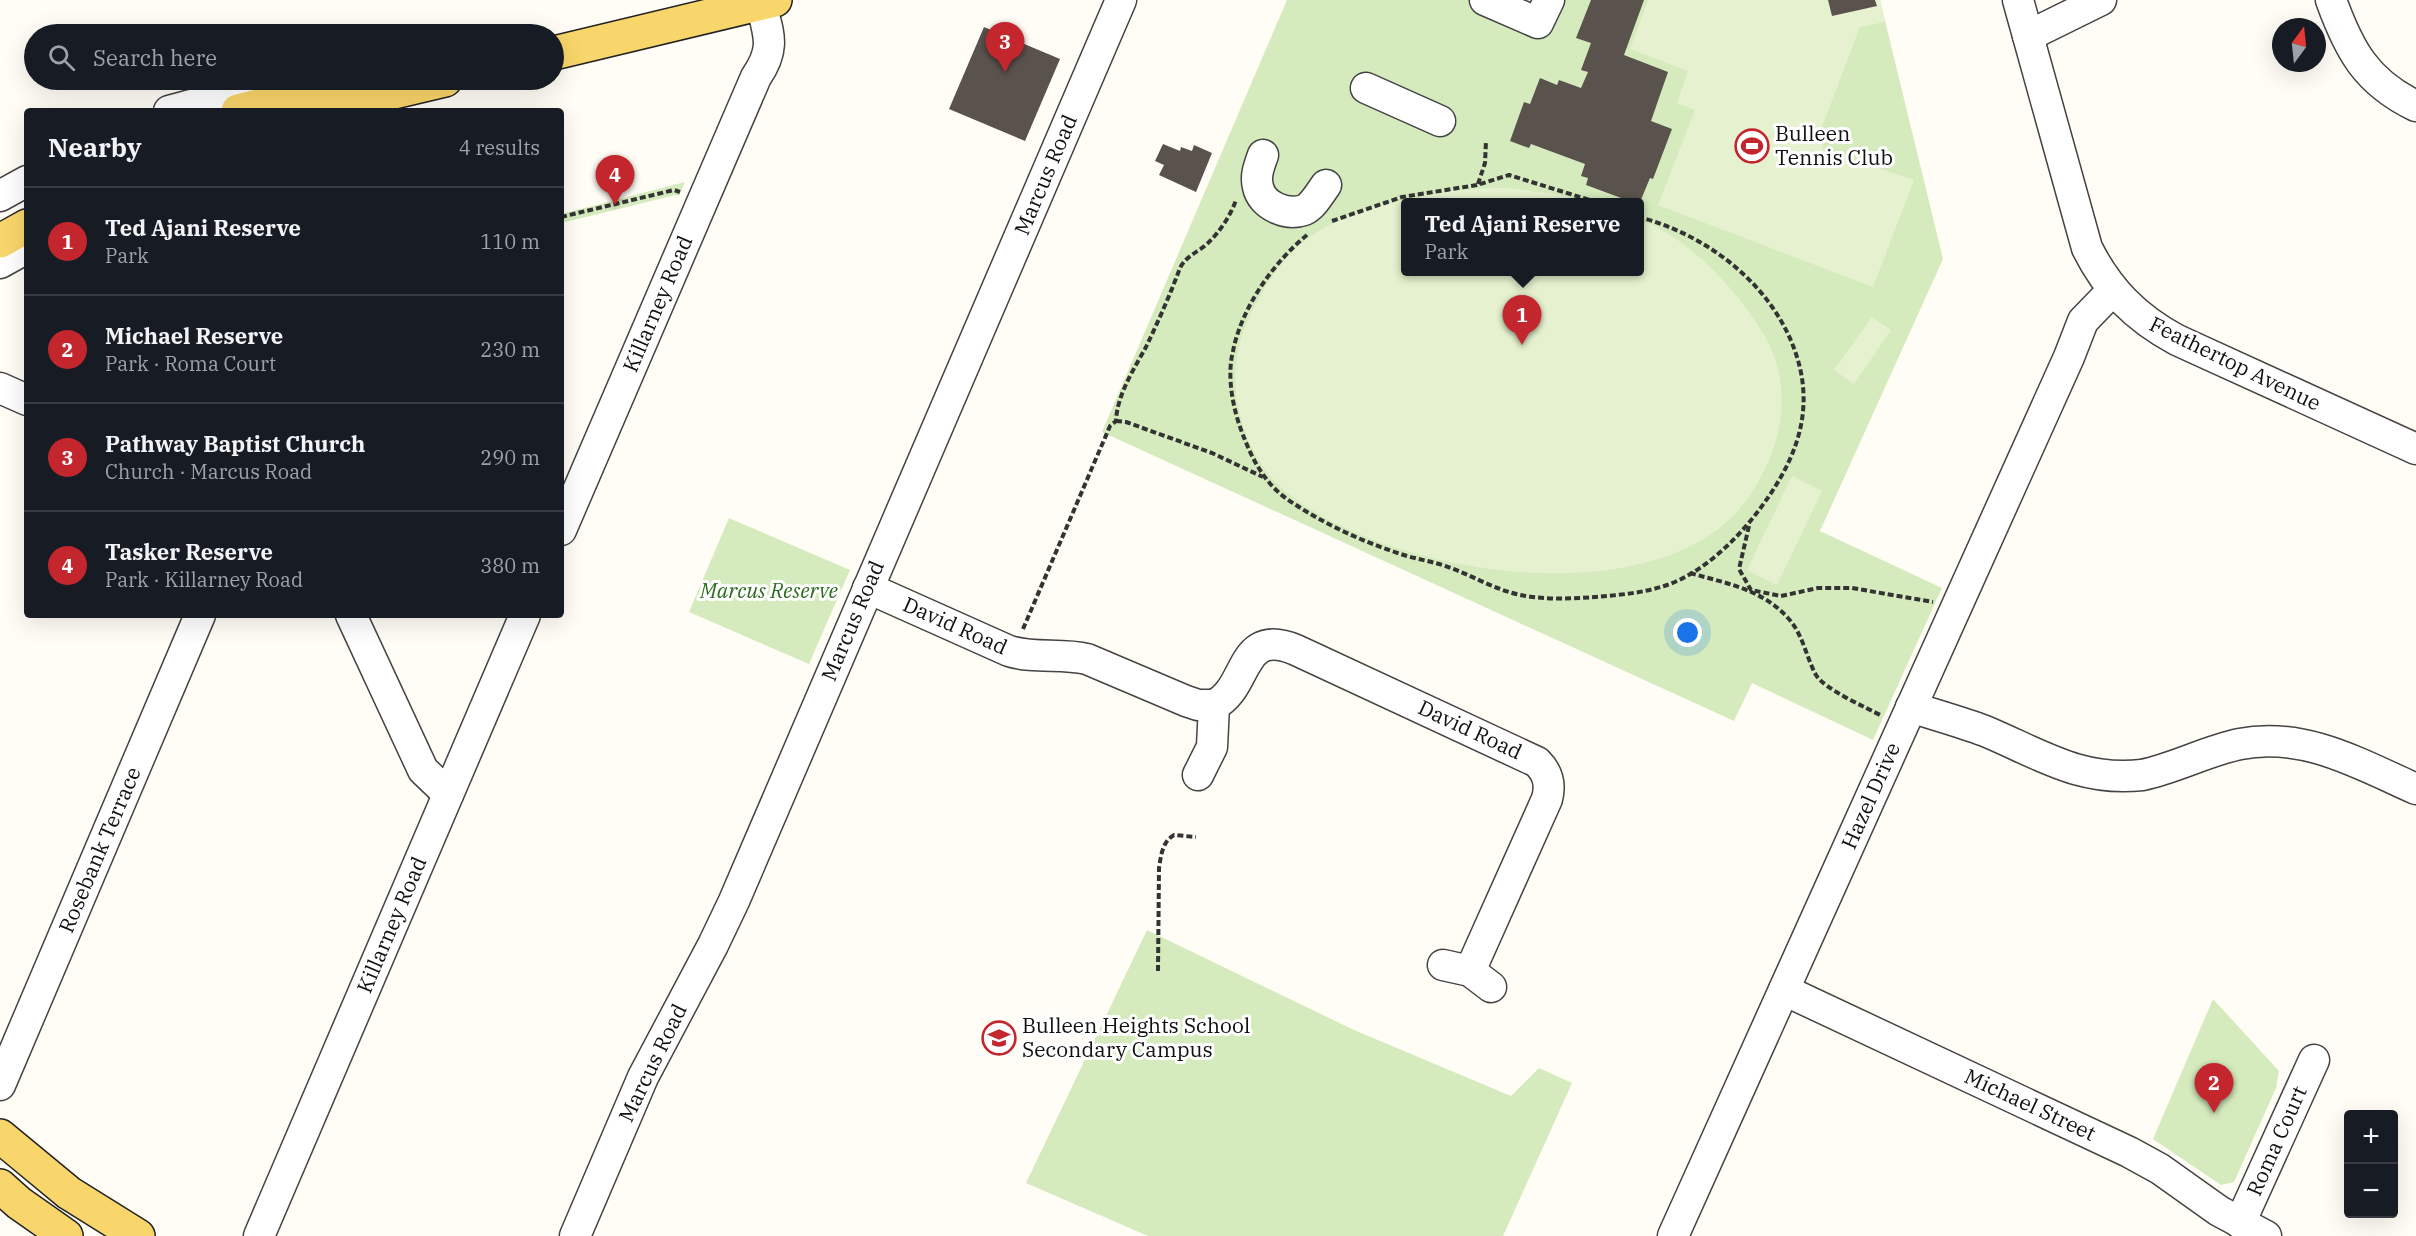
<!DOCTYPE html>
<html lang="en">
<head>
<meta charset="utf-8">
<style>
	:root { --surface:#171b24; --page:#20242c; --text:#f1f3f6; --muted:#9ea1a6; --line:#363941; --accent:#c4262e }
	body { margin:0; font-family:"IBM Plex Serif",serif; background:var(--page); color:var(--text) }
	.controls { position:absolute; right:18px; bottom:18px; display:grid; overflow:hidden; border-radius:6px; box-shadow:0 6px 24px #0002 }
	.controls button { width:54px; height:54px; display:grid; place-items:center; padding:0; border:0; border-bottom:2px solid var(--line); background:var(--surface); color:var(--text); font:30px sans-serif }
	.compass { position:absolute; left:2272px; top:18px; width:54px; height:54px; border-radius:50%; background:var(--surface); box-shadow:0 6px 24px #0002; rotate:15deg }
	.you { position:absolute; left:1688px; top:633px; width:21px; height:21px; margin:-15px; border:4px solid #fff; border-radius:50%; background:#1a73e8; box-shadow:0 0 0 9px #1a73e833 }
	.badge { display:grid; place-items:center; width:39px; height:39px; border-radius:50%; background:var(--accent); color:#fff; font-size:20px; font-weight:700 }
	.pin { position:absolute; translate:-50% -50px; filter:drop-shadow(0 2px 3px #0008) }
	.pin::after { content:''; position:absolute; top:32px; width:21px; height:18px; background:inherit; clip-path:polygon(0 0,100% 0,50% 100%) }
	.popup { position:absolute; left:1401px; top:198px; width:243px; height:78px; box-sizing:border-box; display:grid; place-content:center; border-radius:6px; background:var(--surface); filter:drop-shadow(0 2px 4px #0005); font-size:20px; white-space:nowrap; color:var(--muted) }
	.popup b { font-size:22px; color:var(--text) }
	.popup::after { content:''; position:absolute; left:50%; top:100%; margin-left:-12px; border:12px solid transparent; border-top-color:var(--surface) }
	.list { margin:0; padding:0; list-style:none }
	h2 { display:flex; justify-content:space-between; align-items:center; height:78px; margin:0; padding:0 24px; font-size:26px }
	h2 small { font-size:20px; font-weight:400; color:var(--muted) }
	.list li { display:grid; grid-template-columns:39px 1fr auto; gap:18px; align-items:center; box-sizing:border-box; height:108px; padding:0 24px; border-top:2px solid var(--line) }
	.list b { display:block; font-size:22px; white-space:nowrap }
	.list p { margin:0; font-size:20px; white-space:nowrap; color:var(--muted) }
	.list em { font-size:20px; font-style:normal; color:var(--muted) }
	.icon { flex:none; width:33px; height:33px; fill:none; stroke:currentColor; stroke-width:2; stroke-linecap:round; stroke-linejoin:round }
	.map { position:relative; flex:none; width:2416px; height:1236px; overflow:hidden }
	.search { position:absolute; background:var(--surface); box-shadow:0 6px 24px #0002; left:24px; top:24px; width:540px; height:66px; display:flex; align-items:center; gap:15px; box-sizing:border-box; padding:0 21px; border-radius:33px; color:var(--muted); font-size:22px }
	.panel { position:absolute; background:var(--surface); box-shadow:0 6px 24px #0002; left:24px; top:108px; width:540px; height:510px; border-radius:6px }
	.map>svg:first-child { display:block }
	.green { fill:#d5ebbd; fill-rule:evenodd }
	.pitch { fill:#e6f2cf }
	.building { fill:#5a524d }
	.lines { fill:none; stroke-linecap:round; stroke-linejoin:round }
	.minor-casing { stroke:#444; stroke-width:33 }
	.major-casing { stroke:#222; stroke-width:36 }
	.path { stroke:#333; stroke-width:4; stroke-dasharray:6 3; stroke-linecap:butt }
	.minor { stroke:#fff; stroke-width:30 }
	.major { stroke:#f9d66b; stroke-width:33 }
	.labels { text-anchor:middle; stroke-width:6; stroke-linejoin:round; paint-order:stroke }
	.poi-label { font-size:21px; fill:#111; stroke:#fff; text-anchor:start }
	.street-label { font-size:21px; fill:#111; stroke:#fff }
	.park-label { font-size:21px; font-style:italic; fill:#2f6b1f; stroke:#fff }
</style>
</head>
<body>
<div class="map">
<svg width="2416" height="1236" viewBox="0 0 2416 1236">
	<rect width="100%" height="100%" fill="#fffdf5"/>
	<g class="green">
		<path d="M1287,0H1880L1943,259L1820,531L1942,588L1873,740L1752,683L1734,721L1102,432ZM1405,202H1639V272H1405Z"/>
		<path d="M685,182L679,196L676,195L561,223V214Z"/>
		<path d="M729,518L850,570L809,664L689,612Z"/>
		<path d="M1147,930L1354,1030L1511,1096L1539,1068L1572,1083L1503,1236H1148L1026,1183Z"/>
		<path d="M2213,999L2279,1071L2276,1088L2234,1182L2221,1185L2153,1139Z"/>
	</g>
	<g class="pitch">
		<path d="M1648,0H1880L1885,22L1860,27L1820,132L1823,149L1914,180L1873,287L1658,205L1695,110L1677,103L1688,71L1630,49Z"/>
		<path d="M1507,188L1555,194L1590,202H1405V272H1639V223L1643,221C1690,239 1739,292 1764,335C1785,371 1787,413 1772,452C1760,485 1739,517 1708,536C1612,598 1441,574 1343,527C1306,509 1272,488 1253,450C1232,409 1229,362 1248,320C1262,289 1280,260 1307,239C1354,203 1449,187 1507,188Z"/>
		<path d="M1872,317L1891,330L1854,384L1834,370Z"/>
		<path d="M1792,476L1822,491L1777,585L1747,570Z"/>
	</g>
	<g class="building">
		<path d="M1591,0H1644L1624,55L1668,72L1651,121L1672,129L1653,179L1650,178L1640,202H1632L1586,185L1588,178L1581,176L1585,164L1531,144L1529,148L1510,141L1524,102L1530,104L1540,78L1557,85L1559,80L1581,88L1588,72L1581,70L1591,43L1576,38Z"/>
		<path d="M1828,0H1875L1877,6L1832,16Z"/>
		<path d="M984,27L1060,59L1025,141L949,109Z"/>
		<path d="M1163,144L1180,151L1181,147L1192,151L1194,145L1212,153L1196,192L1159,175L1164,165L1155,161Z"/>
	</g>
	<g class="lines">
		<defs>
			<g id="minor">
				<path d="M1485,0L1538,23L1549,0"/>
				<path d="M2018,0L2087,248C2108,290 2136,318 2177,340L2416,449"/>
				<path d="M2331,0C2349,50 2366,82 2416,106"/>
				<path d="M2028,36L2101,0"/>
				<path d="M1366,88L1440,121"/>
				<path d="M169,111L265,85C280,85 296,97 304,109"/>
				<path d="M1263,155C1259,166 1255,176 1258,187C1262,206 1287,216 1304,210C1313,206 1320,193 1326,185"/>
				<path d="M0,196L27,181"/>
				<path d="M0,263L27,248"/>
				<path d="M0,388L27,400"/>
				<path d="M561,530L756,77C777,47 768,33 760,0"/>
				<path d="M868,588L1009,651C1034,659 1061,653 1087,659L1186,701L1198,705H1214L1212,747L1198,775"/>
				<path d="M351,615L423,770L448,794"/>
				<path d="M1214,705C1250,688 1238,626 1296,650L1537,762C1548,773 1551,784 1547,799L1470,971"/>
				<path d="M1911,707C1935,715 1961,722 1985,731C2040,754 2080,782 2142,775C2176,768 2206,751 2240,744C2303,731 2360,764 2416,789"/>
				<path d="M1443,965L1470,971L1491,987"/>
				<path d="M1784,990L2129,1152L2160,1169L2219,1211L2266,1236"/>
				<path d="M0,1085L200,615"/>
				<path d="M2240,1223L2314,1060"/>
				<path d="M259,1236L525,615"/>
				<path d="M575,1236L643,1077L713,945L734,901L1121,0"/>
				<path d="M1673,1236L2069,357L2083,321L2113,290"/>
			</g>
			<g id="major">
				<path d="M554,53L775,0"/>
				<path d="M238,111L341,85"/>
				<path d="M314,111L445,80"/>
				<path d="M0,241L27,226"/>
				<path d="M0,1136L69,1193L138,1236"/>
				<path d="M0,1186L19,1203L66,1236"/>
			</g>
		</defs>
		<use href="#minor" class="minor-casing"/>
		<use href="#major" class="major-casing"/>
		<g class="path">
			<path d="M1478,184L1485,163L1486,141"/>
			<path d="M561,217L674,190L680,192"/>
			<path d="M1332,221L1402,197L1477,185L1509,175L1596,202"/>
			<path d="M1307,235C1273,263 1242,307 1233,351C1226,379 1234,414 1245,440C1254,463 1267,485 1287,499C1323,524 1365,543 1407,556C1421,560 1435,562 1448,567C1471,575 1492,588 1516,594C1541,600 1569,599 1595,597C1619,595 1644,593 1667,585C1702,573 1734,542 1756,514C1789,471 1813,424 1800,368C1782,292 1712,236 1639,217"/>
			<path d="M1116,421L1126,422L1212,453L1263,477"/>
			<path d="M1749,526L1739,569L1751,590L1781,596L1818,588H1852L1933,602"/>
			<path d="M1690,573C1725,583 1762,589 1788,618C1803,634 1806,657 1816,675C1824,689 1867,708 1882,716"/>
			<path d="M1023,629L1110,426L1116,421C1117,395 1134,369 1146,347C1158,322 1170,295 1180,268C1186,256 1198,252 1207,244C1219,233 1231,215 1236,200"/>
			<path d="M1158,971L1159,868C1161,856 1162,842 1174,835L1196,837"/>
		</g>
		<use href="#minor" class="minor"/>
		<use href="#major" class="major"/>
	</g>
	<defs>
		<symbol id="stadium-ring" viewBox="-11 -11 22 22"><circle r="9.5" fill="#fff" stroke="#c4262e" stroke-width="1.5"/><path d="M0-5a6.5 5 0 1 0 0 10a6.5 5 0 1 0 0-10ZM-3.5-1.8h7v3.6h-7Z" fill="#c4262e"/></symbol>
		<symbol id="school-ring" viewBox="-11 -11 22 22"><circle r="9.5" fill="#fff" stroke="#c4262e" stroke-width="1.5"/><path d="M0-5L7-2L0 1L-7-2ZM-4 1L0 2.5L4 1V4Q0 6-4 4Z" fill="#c4262e"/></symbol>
	</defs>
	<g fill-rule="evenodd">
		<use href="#stadium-ring" x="1733" y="127" width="38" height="38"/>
		<use href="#school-ring" x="980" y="1019" width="38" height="38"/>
	</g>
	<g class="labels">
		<g class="poi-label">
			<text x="1775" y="141">Bulleen<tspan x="1775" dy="24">Tennis Club</tspan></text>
			<text x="1022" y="1033">Bulleen Heights School<tspan x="1022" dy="24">Secondary Campus</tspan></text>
		</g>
		<g class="street-label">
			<text transform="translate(1046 175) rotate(-67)" y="7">Marcus Road</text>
			<text transform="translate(658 304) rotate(-67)" y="7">Killarney Road</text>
			<text transform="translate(2235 364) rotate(26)" y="7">Feathertop Avenue</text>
			<text transform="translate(853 621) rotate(-67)" y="7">Marcus Road</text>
			<text transform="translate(955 626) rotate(24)" y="7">David Road</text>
			<text transform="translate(1470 730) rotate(25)" y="7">David Road</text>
			<text transform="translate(1871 796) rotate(-66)" y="7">Hazel Drive</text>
			<text transform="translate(100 850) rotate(-67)" y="7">Rosebank Terrace</text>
			<text transform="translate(392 925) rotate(-67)" y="7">Killarney Road</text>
			<text transform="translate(653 1063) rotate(-64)" y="7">Marcus Road</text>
			<text transform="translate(2030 1105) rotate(25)" y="7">Michael Street</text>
			<text transform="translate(2277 1141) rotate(-66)" y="7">Roma Court</text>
		</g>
		<g class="park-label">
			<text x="769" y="598">Marcus Reserve</text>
		</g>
	</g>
</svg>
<div class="controls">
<button>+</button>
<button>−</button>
</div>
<svg class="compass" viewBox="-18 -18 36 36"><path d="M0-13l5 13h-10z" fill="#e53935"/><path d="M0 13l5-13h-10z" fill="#9ea1a6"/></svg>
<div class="you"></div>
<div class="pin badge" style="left:1522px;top:345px">1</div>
<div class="popup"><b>Ted Ajani Reserve</b>Park</div>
<div class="pin badge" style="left:2214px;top:1113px">2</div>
<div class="pin badge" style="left:1005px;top:72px">3</div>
<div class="pin badge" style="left:615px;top:205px">4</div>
<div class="search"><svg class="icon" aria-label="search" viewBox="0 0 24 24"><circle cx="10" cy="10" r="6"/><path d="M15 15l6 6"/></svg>Search here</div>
<section class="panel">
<h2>Nearby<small>4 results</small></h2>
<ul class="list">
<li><span class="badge">1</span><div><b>Ted Ajani Reserve</b><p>Park</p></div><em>110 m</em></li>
<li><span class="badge">2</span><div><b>Michael Reserve</b><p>Park · Roma Court</p></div><em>230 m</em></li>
<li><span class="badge">3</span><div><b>Pathway Baptist Church</b><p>Church · Marcus Road</p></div><em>290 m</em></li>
<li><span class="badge">4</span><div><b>Tasker Reserve</b><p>Park · Killarney Road</p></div><em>380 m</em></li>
</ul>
</section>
</div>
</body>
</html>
